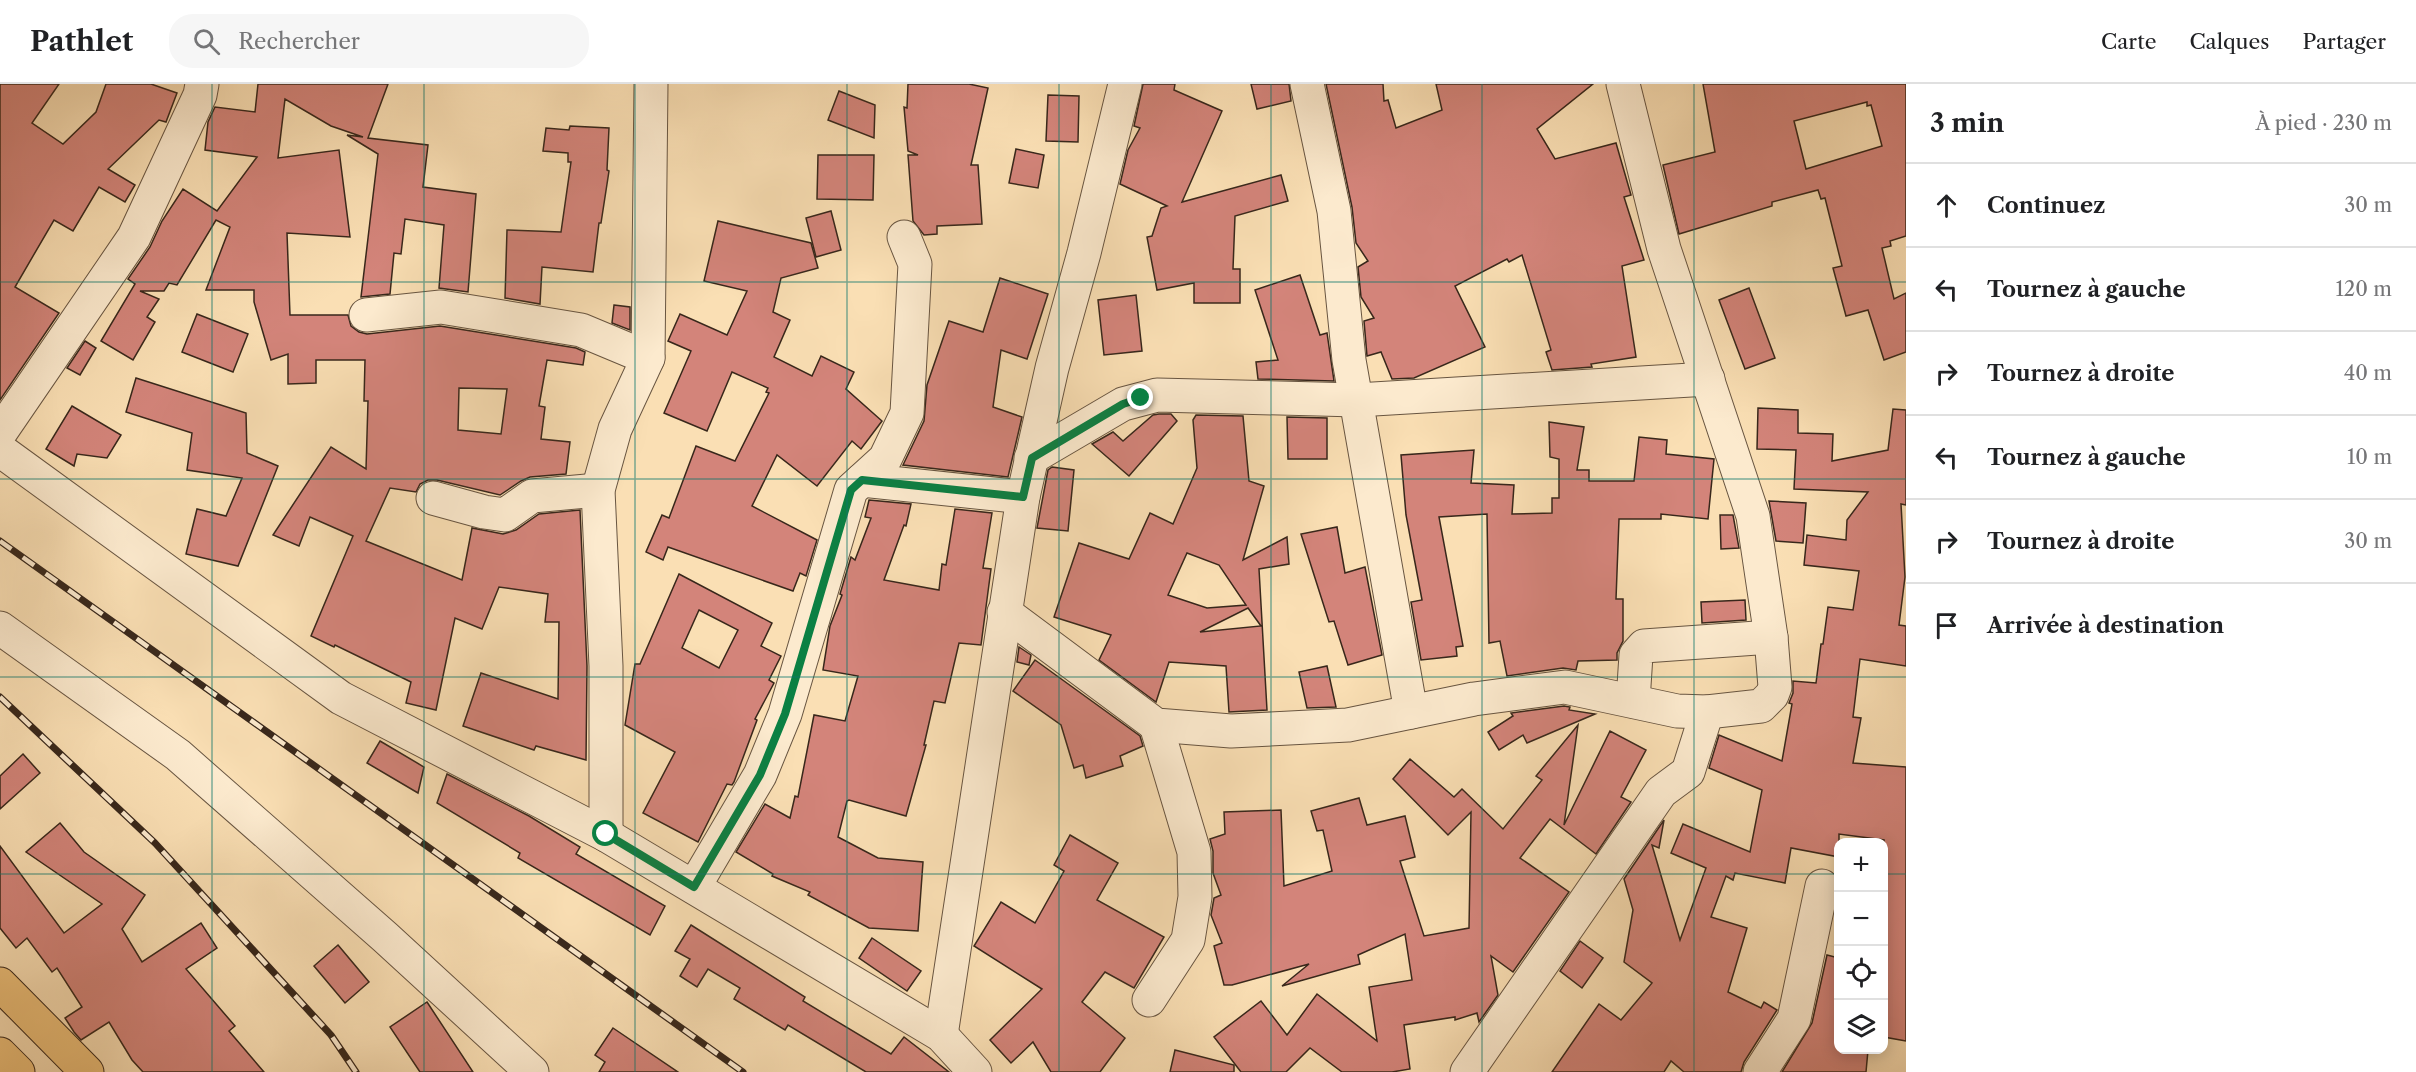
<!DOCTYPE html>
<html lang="fr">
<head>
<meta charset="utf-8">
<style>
	:root { --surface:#fff; --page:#f6f6f6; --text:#202124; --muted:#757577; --line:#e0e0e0 }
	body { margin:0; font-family:"Libre Caslon Text",serif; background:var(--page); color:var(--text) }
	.controls { position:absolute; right:18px; bottom:18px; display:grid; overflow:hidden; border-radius:12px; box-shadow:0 3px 15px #0003 }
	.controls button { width:54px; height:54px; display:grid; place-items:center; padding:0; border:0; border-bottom:2px solid var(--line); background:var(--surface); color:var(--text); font:30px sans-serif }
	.stop { position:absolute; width:18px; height:18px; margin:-14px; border:4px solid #0b8043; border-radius:50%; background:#fff }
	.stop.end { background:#0b8043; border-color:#fff; box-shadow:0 2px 6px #0008 }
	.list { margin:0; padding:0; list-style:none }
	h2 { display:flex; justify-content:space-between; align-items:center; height:78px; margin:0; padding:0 24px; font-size:26px }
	h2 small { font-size:20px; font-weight:400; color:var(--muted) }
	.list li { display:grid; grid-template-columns:39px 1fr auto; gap:18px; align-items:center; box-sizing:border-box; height:84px; padding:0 24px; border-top:2px solid var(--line) }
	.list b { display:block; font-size:22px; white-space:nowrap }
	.list em { font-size:20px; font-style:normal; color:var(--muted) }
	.icon { flex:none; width:33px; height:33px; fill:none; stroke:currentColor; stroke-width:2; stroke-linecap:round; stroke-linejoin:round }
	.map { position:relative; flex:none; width:1906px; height:988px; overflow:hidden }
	header { display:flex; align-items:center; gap:36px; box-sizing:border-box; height:84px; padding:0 30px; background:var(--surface); border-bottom:2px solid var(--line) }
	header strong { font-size:28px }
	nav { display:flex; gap:33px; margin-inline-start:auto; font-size:21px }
	.search { width:420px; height:54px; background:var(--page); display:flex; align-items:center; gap:15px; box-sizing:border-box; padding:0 21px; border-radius:24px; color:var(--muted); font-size:22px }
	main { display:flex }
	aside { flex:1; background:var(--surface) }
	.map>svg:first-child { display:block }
	.building { fill:#d3847a; stroke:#38271b; stroke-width:1.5; fill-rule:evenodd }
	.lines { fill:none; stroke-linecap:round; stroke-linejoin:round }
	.minor-casing { stroke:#685541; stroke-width:35 }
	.major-casing { stroke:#38271b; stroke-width:35 }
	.minor { stroke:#fceace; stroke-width:33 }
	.major { stroke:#edc07a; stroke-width:33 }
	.rail-casing { stroke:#38271b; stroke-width:7 }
	.rail { stroke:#fceace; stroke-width:4.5; stroke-dasharray:14; stroke-linecap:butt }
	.route { stroke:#0b8043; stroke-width:8 }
	.grid { fill:none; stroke:#0f766e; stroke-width:1.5; stroke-opacity:0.55 }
</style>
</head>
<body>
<header>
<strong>Pathlet</strong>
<div class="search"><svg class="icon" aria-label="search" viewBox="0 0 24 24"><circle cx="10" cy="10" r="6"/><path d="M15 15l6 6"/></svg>Rechercher</div>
<nav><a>Carte</a><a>Calques</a><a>Partager</a></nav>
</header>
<main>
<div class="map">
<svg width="1906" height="988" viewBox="0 0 1906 988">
	<rect width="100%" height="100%" fill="#fadfb4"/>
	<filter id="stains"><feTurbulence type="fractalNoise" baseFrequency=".00333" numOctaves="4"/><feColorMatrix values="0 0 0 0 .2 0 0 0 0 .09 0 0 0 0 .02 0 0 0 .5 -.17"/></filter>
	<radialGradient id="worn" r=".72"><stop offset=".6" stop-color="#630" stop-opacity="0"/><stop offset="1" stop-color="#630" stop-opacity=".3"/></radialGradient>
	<g class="building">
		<path d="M0,0H59L32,39L63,60L96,28L106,0H151L177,9L166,38L159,36L108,85L135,101L125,118L99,103L73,147L54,136L15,203L59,229L0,316Z"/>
		<path d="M258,0H388L368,54L428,61L423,103L476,110L468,208L439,204L444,141L405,135L401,170L394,169L390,210L361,213L378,70L347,51L363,53L331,42L285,15L278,74L339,66L350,153L287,149L290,231H348L351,242L359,248L367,250L440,242L576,264L585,268L583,281L547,276L539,322L545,323L541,355L570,358L566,390L530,393L521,397L500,411L437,396H428L420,400L416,408L390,404L366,457L462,496L472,444L503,450L516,446L539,430L580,426L587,582L586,676L536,662L534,666L463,642L481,589L558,615L559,538H545L548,510L499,503L482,545L455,534L436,626L406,619L411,598L335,561L334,563L311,552L353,452L310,433L299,462L273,451L331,363L366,385L368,317H364L365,276H316V299L288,300V270L271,276L254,218V206H206L230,143L216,136L177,201L169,199L164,207H140L159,215L147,233L155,238L133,276L101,257L135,200L128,195L150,163L162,137L183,105L217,127L257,73L205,66L208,38L215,23L255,28ZM459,304L507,305L501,350L458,346Z"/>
		<path d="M908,0H969L988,4L971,81H978L982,140L937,142V150L924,151L913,137L908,71H918L908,67L904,23L907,24Z"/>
		<path d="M1143,0H1175L1174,6L1222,27L1182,118L1281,91L1288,117L1235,132L1233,185H1240V219H1194V199L1157,206L1147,153L1152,152L1161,124L1167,122L1120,100L1128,66L1140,44L1134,42Z"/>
		<path d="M1251,0H1289L1291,17L1257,25Z"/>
		<path d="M1326,0H1383L1384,17L1388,16L1396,44L1442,26L1436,0H1593L1537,45L1555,75L1616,59L1631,111L1624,113L1644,176L1622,182L1636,273L1591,280L1592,283L1552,286L1546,268L1551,266L1522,171L1509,178L1507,175L1455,202L1485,263L1414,294L1392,295L1381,268L1367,272L1364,237L1374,234L1361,213L1358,183L1368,177L1356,159L1352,123Z"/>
		<path d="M1703,0H1906V152L1890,157L1891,162L1882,164L1894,215L1906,209V268L1884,276L1868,226L1846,232L1833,184L1842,182L1825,114L1821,115L1818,106L1772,118V122L1679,150L1663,81L1715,68ZM1867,18V22L1871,21L1882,62L1806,85L1794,37Z"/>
		<path d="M839,7L875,21L874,54L828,36Z"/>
		<path d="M1048,11L1079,12L1078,58L1046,57Z"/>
		<path d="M570,42L609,44L607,86L609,87L601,139H599L593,188L542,183L540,220L505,214L507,146L561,148L571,78H568V69L543,67L546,44L569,46Z"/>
		<path d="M1016,65L1044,71L1038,104L1009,99Z"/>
		<path d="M818,71H874L873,116L817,115Z"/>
		<path d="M831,127L841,166L816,173L806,134Z"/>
		<path d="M718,137L811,159L818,184L781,194L773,228L790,236L774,273L812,292L821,272L854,288L846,305L882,337L861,365L852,357L817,402L777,371L752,422L817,456L806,492L800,489L793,507L668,463L663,476L646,468L662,431L669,434L696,362L735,377L769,309L766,308L768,304L732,288L707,347L664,329L691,267L668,257L680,230L727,251L747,207L704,197Z"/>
		<path d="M1300,191L1320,251L1327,249L1334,297L1258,295L1256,278L1278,276L1255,206Z"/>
		<path d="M1000,194L1048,210L1027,275L1001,266L993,323L1022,333L1008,393L903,381L924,337L927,301L949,237L983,248Z"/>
		<path d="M1749,204L1775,274L1745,285L1719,216Z"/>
		<path d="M1136,211L1142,267L1104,271L1098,216Z"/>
		<path d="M614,221L630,223V246L612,239Z"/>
		<path d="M197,230L248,250L233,288L182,268Z"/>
		<path d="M85,257L96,264L80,291L67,284Z"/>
		<path d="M136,294L246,329L247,369L278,382L238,482L186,470L197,425L226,432L242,394L187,386L192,349L126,328Z"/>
		<path d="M72,322L121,351L107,374L77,370L74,382L46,365Z"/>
		<path d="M1758,324L1798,326V349L1833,350L1832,377L1888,366L1893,325L1906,326V421L1901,420L1905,493L1899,541L1906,542V582L1860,575L1853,633L1861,634L1853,679L1906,683V957L1884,953V756L1839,750V773L1791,764L1785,799L1735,789L1733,796L1726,792L1711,833L1747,844L1728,908L1761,924L1764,918L1777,926L1744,978L1741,988H1684L1671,977L1664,988H1552L1599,920L1621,936L1652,899L1624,878L1633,826L1624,795L1664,736L1659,764L1652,761L1680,856L1706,784L1671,769L1683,740L1750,768L1762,706L1709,684L1719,651L1782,677L1792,620L1789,619L1793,609V597L1816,599L1821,560H1823L1828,523L1853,526L1859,487L1804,481L1807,451L1846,456L1847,436L1868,408L1794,405L1796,366L1757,365Z"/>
		<path d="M1159,330H1171L1177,337L1129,392L1092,360L1113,348L1123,357L1153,331Z"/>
		<path d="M1196,331L1243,332L1249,397L1264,402L1243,476L1287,453L1289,480L1259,485L1267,626L1229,628L1226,582L1169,578L1156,618L1099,576L1111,551L1054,533L1079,459L1129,475L1150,429L1173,440L1197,384L1193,336ZM1187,469L1219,481L1246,521L1207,524L1168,511ZM1248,524L1261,542L1200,548Z"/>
		<path d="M1287,333L1327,334V375H1288Z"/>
		<path d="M1549,338L1584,343L1577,386H1589V397H1634L1639,353L1667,356L1666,370L1714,375L1708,435L1661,430V435H1619L1616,515H1623V557L1617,569V576L1578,577L1576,586L1563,584L1507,592L1500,557L1489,559L1487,430L1439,433L1463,562L1456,563L1457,572L1421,576L1411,518L1422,516L1406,431L1401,371L1474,366L1471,399L1514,401L1512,430L1552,429V414H1559V375L1550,373Z"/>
		<path d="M1052,383L1074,386L1068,447L1037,444L1048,386Z"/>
		<path d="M869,416L911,420L906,442L904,441L884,496L939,506L942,480L946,481L955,425L992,429L983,484L991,485L981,561L959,559L945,619L934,617L924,661H926L906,732L849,716L847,717L838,753L878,774L923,778L918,847L869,844L808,811L810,808L772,792L773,790L736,768L765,720L790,734L795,712L798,713L814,631L845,637L858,592L823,586L830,542L842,511L840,510L851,473L855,476L871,434L865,433Z"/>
		<path d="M1769,417L1806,419L1803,459L1776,457Z"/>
		<path d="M1720,431H1733L1739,464L1721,465Z"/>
		<path d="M1337,443L1345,489L1365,483L1382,571L1348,581L1334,537L1329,538L1301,450Z"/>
		<path d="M679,490L772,539L761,562L781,572L769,596L774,599L755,635L757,636L734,698L732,701L727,700L698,758L643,729L675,668L625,641L635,580H640ZM699,526L738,546L719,584L682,564Z"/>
		<path d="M1745,516L1746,536L1702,539L1701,518Z"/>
		<path d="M1019,563L1031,571L1029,581L1017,578Z"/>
		<path d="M1035,576L1140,652L1143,662L1120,672L1123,682L1086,694L1083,681L1074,684L1061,641L1013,607Z"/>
		<path d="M1327,582L1336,623L1307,624L1299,588Z"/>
		<path d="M1564,622L1570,623L1569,626L1595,630L1527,659L1523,651L1499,666L1488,648L1513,632L1511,629Z"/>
		<path d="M1578,641L1564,741L1610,647L1646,666L1621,713L1631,718L1596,770L1550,735L1520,774L1569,808L1513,888L1491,872L1498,911L1479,938L1477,929L1455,936V933L1404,941L1410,985L1392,988H1342L1310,964L1286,988H1241L1214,953L1261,917L1287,951L1317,910L1377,957L1369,903L1412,896L1405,850L1358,871L1360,880L1282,902L1309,880L1232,901H1224L1214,862L1222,859L1211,831L1214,814L1221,811L1213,789V767L1210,755L1225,750L1224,728L1281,726L1284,802L1332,787L1323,746L1317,747L1311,727L1359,714L1367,741L1405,732L1415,773L1400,777L1424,852L1469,844L1471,728L1448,751L1393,695L1410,675L1454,713L1462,705L1503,745L1542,696L1536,692Z"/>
		<path d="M380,657L424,683L418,709L367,679Z"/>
		<path d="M23,670L40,689L0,725V692Z"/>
		<path d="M447,690L529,732L580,763L576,770L665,822L650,851L518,774L520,769L437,719Z"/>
		<path d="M60,739L84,768L145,811L122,845L142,878L201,839L217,864L186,885L235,942L229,947L264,988H143L132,976L109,938L81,956L74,948L65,934L82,923L57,884L52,888L27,854L16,864L0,844V762L64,849L102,820L26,768Z"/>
		<path d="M1070,751L1118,779L1097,816L1164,853L1134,904L1105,888L1082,918L1125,954L1100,988H1051L1033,958L1011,979L990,956L1042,905L974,862L1001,818L1035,839L1064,787L1054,781Z"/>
		<path d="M691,841L805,913L803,917L891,970L904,953L949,988H866L788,941L785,946L734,915L740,904L708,885L697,903L680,892L690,875L675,867Z"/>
		<path d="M872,854L921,887L907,907L859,874Z"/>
		<path d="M1580,857L1603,874L1582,904L1560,887Z"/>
		<path d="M338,861L369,898L345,919L314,882Z"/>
		<path d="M1827,871L1839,874V966H1868L1866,988H1782L1812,939Z"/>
		<path d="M427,918L473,988H420L390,943Z"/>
		<path d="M613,944L678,988H599L605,978L595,971Z"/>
		<path d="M1175,966L1234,981V988H1170Z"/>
	</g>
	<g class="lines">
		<defs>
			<g id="minor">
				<path d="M1307,0L1334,127L1349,276L1411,628"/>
				<path d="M366,231L441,223L581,246L648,274"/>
				<path d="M0,349L134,153L200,11L202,0"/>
				<path d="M0,366L341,614L606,751L941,951L975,988"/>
				<path d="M1031,374L1123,320L1157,311L1357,316L1708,295"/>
				<path d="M862,396L1023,413"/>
				<path d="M433,414L484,428L505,431L532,412L598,406"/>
				<path d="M1004,528L1156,641L1231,647L1348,641L1474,615L1565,603L1677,627L1707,628L1761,622L1772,611L1775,603L1771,553L1753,432L1664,165L1623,0"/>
				<path d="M0,544L178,671L385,853L532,988"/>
				<path d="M1633,617L1636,571L1644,562L1771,553"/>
				<path d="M606,751V582L598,406L615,345L648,274L651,0"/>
				<path d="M694,803L760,691L785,630L851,406L885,375L907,329L915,180L904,153"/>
				<path d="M1149,916L1188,856L1195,813L1194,768L1156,641"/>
				<path d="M941,951L1023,413L1052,284L1084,169L1125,0"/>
				<path d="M1467,988L1661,708L1688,688L1707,628"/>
				<path d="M1760,988L1794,935L1822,802"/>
			</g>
			<g id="major">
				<path d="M0,900L87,988"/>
				<path d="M0,970L18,988"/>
			</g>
		</defs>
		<use href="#minor" class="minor-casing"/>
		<use href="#major" class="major-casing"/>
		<use href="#minor" class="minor"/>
		<use href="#major" class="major"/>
		<defs>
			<g id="rail">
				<path d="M0,457L743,988"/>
				<path d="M0,613L155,759L331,951L356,988"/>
			</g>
		</defs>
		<use href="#rail" class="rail-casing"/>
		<use href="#rail" class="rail"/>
	</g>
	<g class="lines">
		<path class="route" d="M606,750L694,803L760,691L785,630L851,406L862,396L1023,413L1032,374L1123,320L1141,314"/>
	</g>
	<path class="grid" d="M212,0V988M424,0V988M635,0V988M847,0V988M1059,0V988M1271,0V988M1482,0V988M1694,0V988M0,198H1906M0,395H1906M0,593H1906M0,790H1838M1884,790H1906"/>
	<rect width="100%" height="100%" filter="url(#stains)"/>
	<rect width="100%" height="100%" fill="url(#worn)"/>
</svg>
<div class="controls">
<button>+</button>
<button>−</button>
<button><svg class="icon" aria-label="locate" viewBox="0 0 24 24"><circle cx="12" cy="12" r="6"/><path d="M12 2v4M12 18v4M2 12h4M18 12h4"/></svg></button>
<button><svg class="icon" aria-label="layers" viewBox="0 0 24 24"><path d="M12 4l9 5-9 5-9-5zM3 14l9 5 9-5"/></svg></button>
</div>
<div class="stop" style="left:606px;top:750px"></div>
<div class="stop end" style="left:1141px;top:314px"></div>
</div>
<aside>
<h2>3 min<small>À pied · 230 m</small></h2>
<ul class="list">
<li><svg class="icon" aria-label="ahead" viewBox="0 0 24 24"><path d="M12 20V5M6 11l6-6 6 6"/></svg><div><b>Continuez</b></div><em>30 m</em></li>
<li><svg class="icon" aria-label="left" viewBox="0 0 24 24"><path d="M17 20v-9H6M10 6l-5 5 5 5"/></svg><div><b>Tournez à gauche</b></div><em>120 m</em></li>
<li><svg class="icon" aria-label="right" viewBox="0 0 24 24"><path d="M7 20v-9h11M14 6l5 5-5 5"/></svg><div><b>Tournez à droite</b></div><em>40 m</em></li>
<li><svg class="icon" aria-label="left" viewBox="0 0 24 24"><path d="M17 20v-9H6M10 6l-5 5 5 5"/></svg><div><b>Tournez à gauche</b></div><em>10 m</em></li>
<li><svg class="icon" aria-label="right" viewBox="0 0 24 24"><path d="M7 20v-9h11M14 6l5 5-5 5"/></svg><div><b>Tournez à droite</b></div><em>30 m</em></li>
<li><svg class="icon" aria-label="arrive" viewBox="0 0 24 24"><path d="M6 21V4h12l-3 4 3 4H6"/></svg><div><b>Arrivée à destination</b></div></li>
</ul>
</aside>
</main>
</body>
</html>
